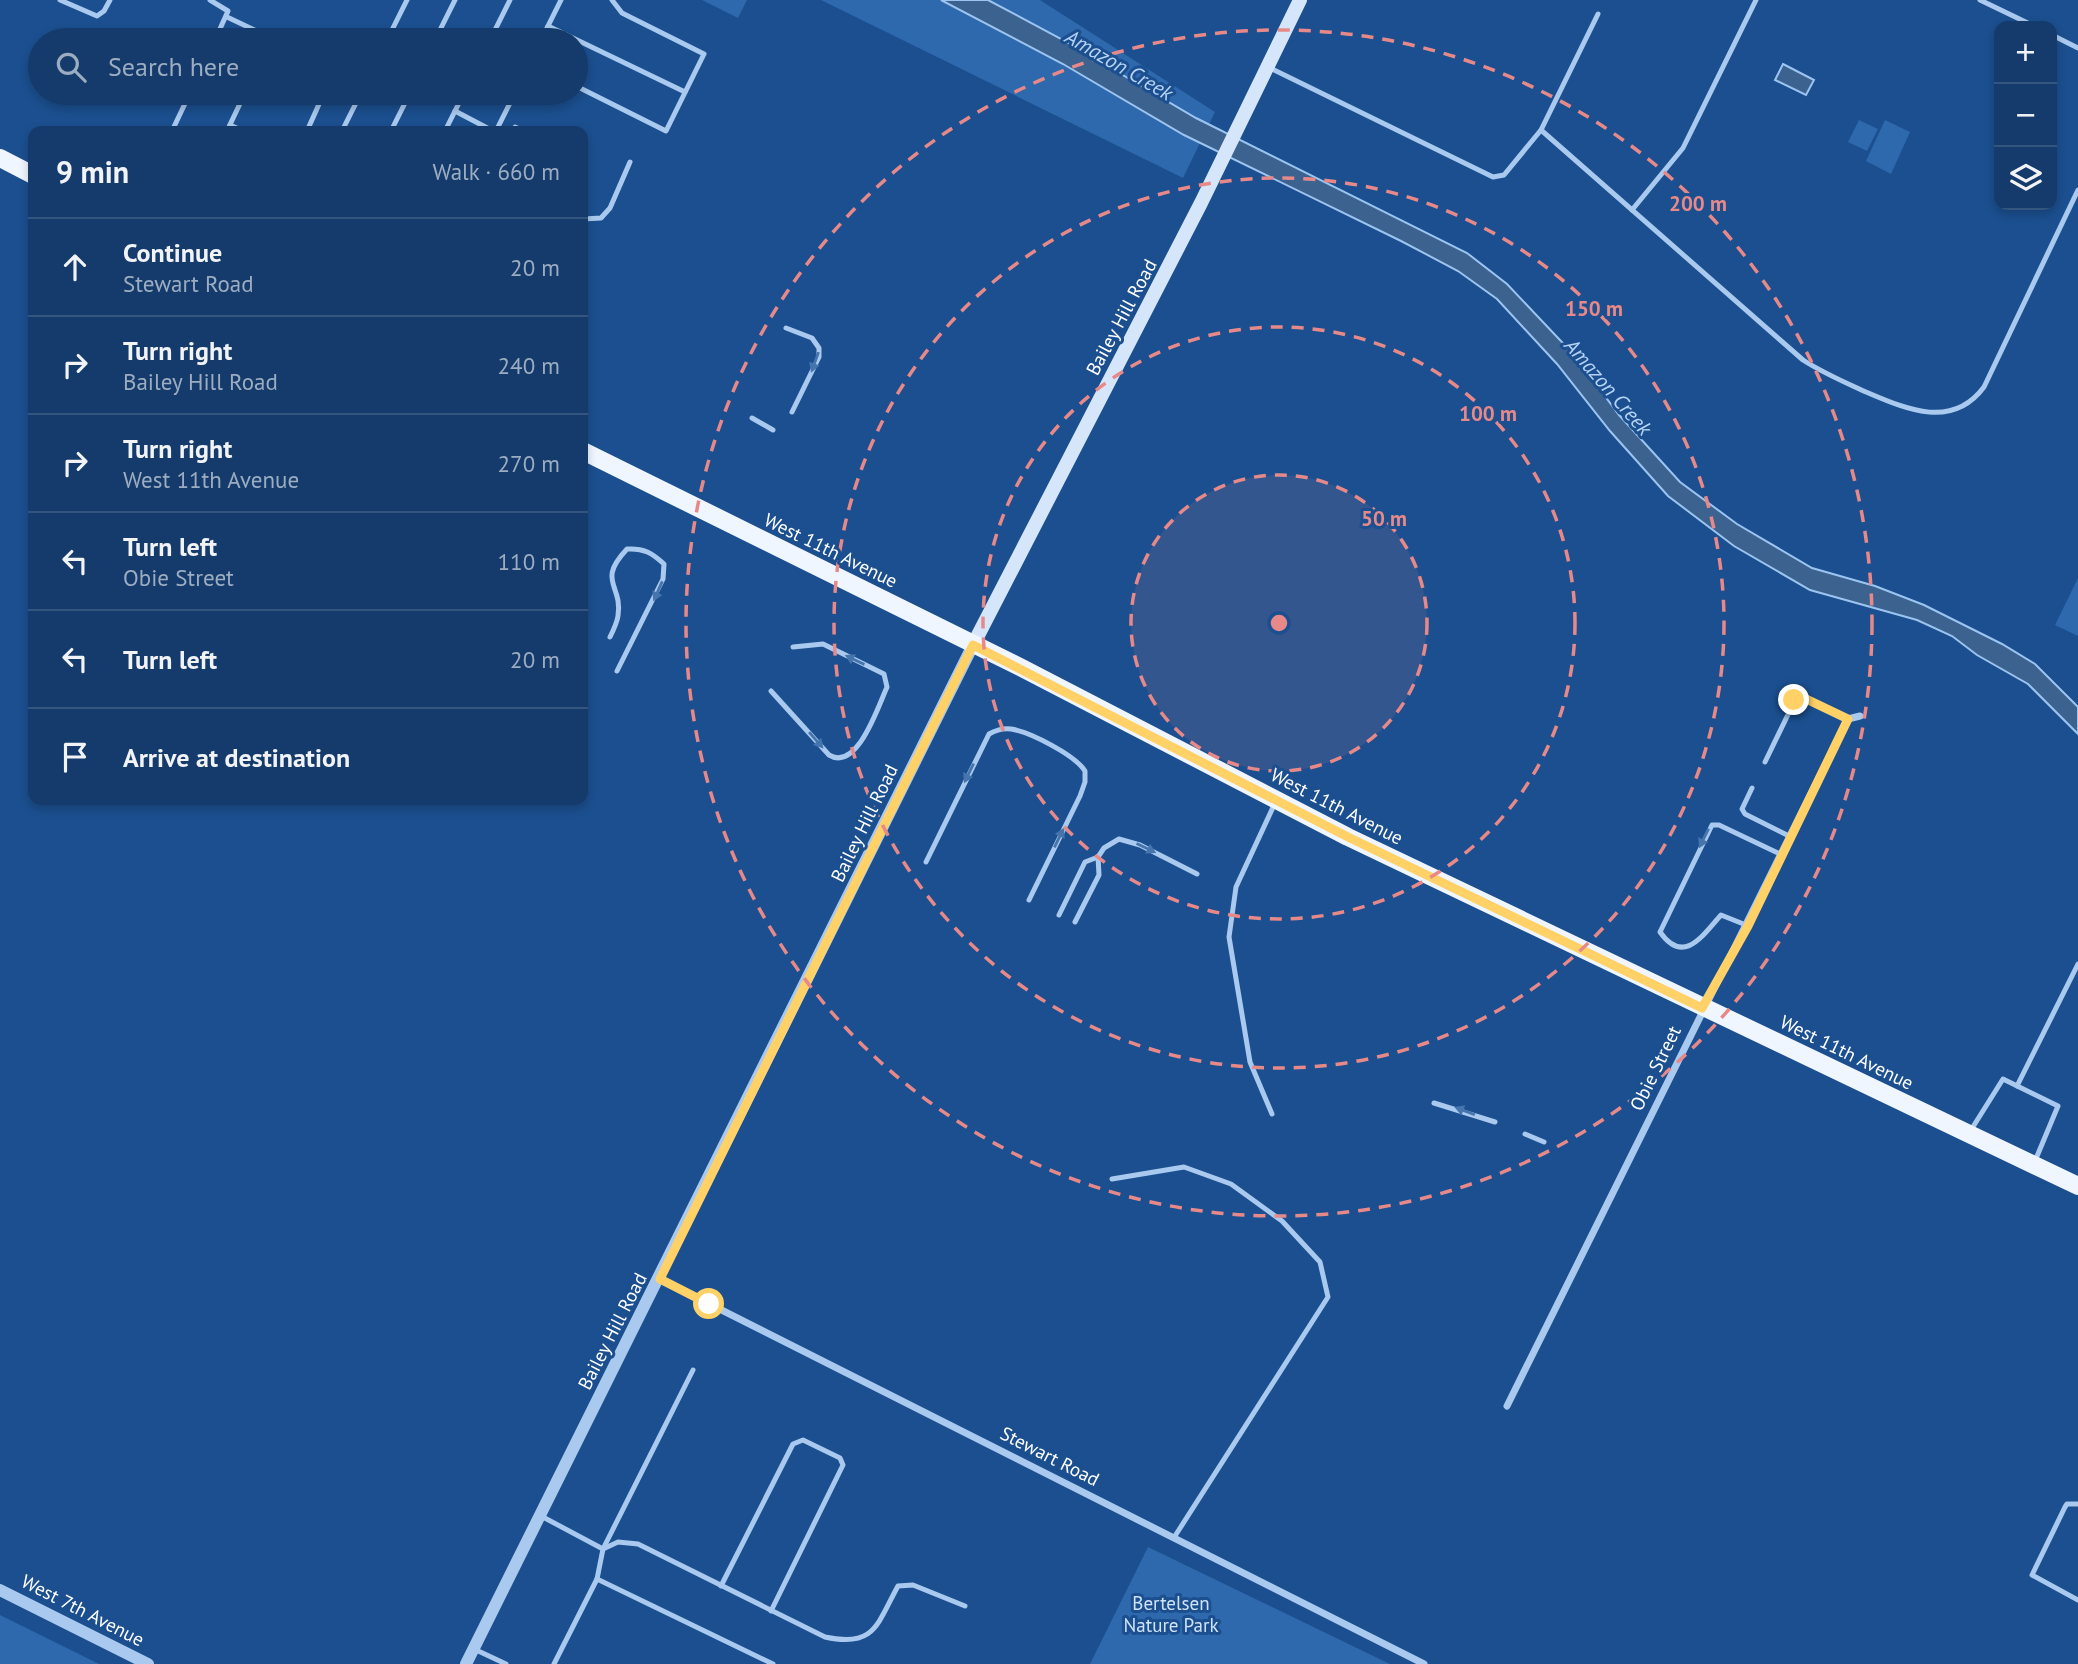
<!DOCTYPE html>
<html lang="en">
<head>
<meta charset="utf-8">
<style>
	:root { --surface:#143b6b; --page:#214673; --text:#f1f3f6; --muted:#9dadc1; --line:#33557e }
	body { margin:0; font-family:"PT Sans",sans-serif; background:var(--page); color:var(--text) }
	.controls { position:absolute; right:21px; top:21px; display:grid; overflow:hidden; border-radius:14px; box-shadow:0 4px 10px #0003 }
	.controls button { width:63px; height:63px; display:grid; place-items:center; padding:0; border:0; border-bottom:2px solid var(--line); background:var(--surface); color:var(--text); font:35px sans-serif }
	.stop { position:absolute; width:21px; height:21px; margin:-16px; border:5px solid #ffd166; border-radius:50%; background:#fff }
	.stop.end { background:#ffd166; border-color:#fff; box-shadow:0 2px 7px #0008 }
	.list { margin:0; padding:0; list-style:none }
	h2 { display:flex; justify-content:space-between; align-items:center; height:91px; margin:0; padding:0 28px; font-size:30px }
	h2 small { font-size:23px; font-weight:400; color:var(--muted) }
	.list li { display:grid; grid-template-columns:46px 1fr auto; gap:21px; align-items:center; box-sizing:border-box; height:98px; padding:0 28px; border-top:2px solid var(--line) }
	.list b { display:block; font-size:26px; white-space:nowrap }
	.list p { margin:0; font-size:23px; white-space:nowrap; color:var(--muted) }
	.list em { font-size:23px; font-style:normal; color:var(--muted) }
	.icon { flex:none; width:38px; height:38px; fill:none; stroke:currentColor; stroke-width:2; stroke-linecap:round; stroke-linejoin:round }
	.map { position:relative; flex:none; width:2078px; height:1664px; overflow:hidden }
	.search { position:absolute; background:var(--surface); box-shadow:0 4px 10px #0003; left:28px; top:28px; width:560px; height:77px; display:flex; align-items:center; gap:18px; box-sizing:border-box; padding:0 24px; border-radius:38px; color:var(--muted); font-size:26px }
	.panel { position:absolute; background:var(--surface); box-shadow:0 4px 10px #0003; left:28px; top:126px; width:560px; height:679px; border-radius:14px }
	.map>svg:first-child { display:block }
	.green { fill:#2e69ad }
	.water { fill:#3c6290; stroke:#9cc4f0; stroke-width:2 }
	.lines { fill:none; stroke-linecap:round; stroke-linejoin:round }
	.service { stroke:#a9c9ee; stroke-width:5 }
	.minor { stroke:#a9c9ee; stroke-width:7 }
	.tertiary { stroke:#a9c9ee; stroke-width:12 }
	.secondary { stroke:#d6e6fa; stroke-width:14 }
	.primary { stroke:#f0f6ff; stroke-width:18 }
	.oneway { fill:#4674ac }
	.route { stroke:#ffd166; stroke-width:9 }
	.ring { fill:none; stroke:#e88989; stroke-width:3.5; stroke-dasharray:12 9 }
	.labels { text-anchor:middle; stroke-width:6; stroke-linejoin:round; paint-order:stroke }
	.street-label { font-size:19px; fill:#fff; stroke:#1b4f8f }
	.park-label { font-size:19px; fill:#cfe3fa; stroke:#1b4f8f }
	.water-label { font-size:21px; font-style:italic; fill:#b5d3f5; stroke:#1b4f8f }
	.centre { fill:#e88989; stroke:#1b4f8f; stroke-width:3.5 }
	.ring-label { font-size:21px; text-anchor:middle; font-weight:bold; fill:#e88989; stroke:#1b4f8f; stroke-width:6; stroke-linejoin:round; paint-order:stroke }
</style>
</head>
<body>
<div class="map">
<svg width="2078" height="1664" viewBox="0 0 2078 1664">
	<rect width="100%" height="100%" fill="#1b4f8f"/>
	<g class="green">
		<path d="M702,0H747L738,18Z"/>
		<path d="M821,0H1040L1215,112L1183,178Z"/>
		<path d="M1859,120L1878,129L1867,151L1848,142Z"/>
		<path d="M1885,120L1910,132L1891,174L1866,161Z"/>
		<path d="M2078,578V636L2055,625Z"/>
		<path d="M1148,1547L1390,1664H1090Z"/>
		<path d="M0,1615L99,1664H0Z"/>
	</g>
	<g class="water">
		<path d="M941,0H988L1065,41L1196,118L1467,253L1507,284L1576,357L1619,415L1680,482L1737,524L1812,568L1875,586L1924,605L2002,644L2035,664L2078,707V734L2028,684L1977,655L1952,636L1917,620L1810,590L1734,546L1668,496L1610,431L1557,364L1497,299L1458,271L1401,241L1184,135L1063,64Z"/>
		<path d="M1783,64L1814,80L1806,95L1775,80Z"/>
	</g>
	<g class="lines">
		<g class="service">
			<path d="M60,0L97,16L104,11L110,0"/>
			<path d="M210,0L228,11L215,40"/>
			<path d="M1980,0L2034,26"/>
			<path d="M227,17L271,38"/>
			<path d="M548,26L685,92"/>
			<path d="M130,32L147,40"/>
			<path d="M2052,35L2078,48"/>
			<path d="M387,40L407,0"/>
			<path d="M435,40L455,0"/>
			<path d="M490,40L510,0"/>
			<path d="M541,40L561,0"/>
			<path d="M1268,67L1493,177L1504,175L1541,130L1803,360C1823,373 1844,382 1866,392C1906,409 1952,430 1984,387L2078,190"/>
			<path d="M576,86L666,131L704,54L622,13L612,0"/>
			<path d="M455,111L493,131"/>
			<path d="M230,125L243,131"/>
			<path d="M515,127L524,131"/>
			<path d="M1541,130L1598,14"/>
			<path d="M172,131L190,93"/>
			<path d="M227,131L245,93"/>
			<path d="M307,131L324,93"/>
			<path d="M342,131L361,93"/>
			<path d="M391,131L410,93"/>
			<path d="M445,131L464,93"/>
			<path d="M496,131L515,93"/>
			<path d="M1632,210L1683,148L1756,0"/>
			<path d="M583,219L601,218L610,208L630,162"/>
			<path d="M786,328L812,338L819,348V357L792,412"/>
			<path d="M752,418L773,430"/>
			<path d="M610,637C613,631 617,623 618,616C623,584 596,582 627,549C644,548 652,553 664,564L663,579L617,671"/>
			<path d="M771,691L829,755C857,772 878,707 887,687L884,674L823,644L793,647"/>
			<path d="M1765,762L1796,698L1802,697L1848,719"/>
			<path d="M1752,788L1742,809L1745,814L1791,837"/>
			<path d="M926,862L989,734C996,730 1003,728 1011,729C1030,732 1075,755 1085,771V782L1080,796L1029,900"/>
			<path d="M1059,915L1085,862L1098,857L1104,848L1119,839L1140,845L1197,874"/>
			<path d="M1075,922L1099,875L1098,857"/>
			<path d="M1746,925L1721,915C1703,935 1684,966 1660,932L1712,825H1719L1782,855"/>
			<path d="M2017,1086L2078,964"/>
			<path d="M1434,1103L1495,1122"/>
			<path d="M1272,1114L1250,1062L1229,937L1236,887L1275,803"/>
			<path d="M1971,1130L2003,1079L2058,1106L2035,1161"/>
			<path d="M1525,1134L1544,1142"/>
			<path d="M1112,1179L1184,1167L1231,1184L1282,1221L1320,1262L1328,1297L1175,1536"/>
			<path d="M2078,1504H2067L2065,1507L2032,1575L2078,1600"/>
			<path d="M541,1516L603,1549L597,1579"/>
			<path d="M603,1549L618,1542L638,1544L825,1637C875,1648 877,1624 898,1586L913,1585L965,1606"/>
			<path d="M603,1549L693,1370"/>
			<path d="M721,1586L793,1444L803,1440L840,1458L843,1465L771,1611"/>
			<path d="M474,1649L506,1664"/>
			<path d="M554,1664L597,1579L773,1664"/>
		</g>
		<g class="minor">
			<path d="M660,1279L1424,1664"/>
			<path d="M1507,1406L1848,719L1860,716"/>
		</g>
		<g class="tertiary">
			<path d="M0,1590L148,1664"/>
			<path d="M466,1664L973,645"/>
		</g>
		<path class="secondary" d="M973,645L1201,203L1300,0"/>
		<g class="primary">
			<path d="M0,158L33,175"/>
			<path d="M583,451L1020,667L1348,837L2078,1186"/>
		</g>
	</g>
	<defs><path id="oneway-solid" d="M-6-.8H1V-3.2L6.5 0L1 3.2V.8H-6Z" transform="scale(1.75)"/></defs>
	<g class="oneway">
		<use href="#oneway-solid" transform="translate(815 362) rotate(110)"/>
		<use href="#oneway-solid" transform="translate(658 591) rotate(114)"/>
		<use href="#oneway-solid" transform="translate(855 660) rotate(-154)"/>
		<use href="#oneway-solid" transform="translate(816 740) rotate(49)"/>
		<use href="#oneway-solid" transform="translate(969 773) rotate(116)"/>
		<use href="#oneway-solid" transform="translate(1059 838) rotate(-64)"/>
		<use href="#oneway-solid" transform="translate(1704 838) rotate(116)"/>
		<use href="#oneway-solid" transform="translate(1146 848) rotate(26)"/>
		<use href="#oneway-solid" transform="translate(1465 1111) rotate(-159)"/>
	</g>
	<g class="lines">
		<path class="route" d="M709,1304L660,1279L973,645L1348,837L1702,1008L1748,926L1848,719L1802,697L1794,700"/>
	</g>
	<circle cx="1279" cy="623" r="148" fill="#e88989" fill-opacity=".12"/>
	<g class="ring">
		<circle cx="1279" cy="623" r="148"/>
		<circle cx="1279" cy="623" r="296"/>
		<circle cx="1279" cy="623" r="445"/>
		<circle cx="1279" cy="623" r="593"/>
	</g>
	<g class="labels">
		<g class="street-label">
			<text transform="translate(1121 317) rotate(-62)" y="7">Bailey Hill Road</text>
			<text transform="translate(831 550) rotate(26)" y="7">West 11th Avenue</text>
			<text transform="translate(1337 806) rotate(27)" y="7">West 11th Avenue</text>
			<text transform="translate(864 823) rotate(-64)" y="7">Bailey Hill Road</text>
			<text transform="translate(1847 1052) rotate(26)" y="7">West 11th Avenue</text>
			<text transform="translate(1655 1068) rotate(-64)" y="7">Obie Street</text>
			<text transform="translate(612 1331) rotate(-63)" y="7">Bailey Hill Road</text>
			<text transform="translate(1050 1456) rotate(27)" y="7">Stewart Road</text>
			<text transform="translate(83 1610) rotate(27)" y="7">West 7th Avenue</text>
		</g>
		<g class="park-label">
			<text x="1171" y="1610">Bertelsen<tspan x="1171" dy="22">Nature Park</tspan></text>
		</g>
		<g class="water-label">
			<text transform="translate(1119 65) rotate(30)" y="7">Amazon Creek</text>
			<text transform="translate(1608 387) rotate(49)" y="7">Amazon Creek</text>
		</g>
	</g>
	<circle cx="1279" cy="623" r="10" class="centre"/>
	<g class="ring-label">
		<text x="1698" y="211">200 m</text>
		<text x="1594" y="316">150 m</text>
		<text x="1488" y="421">100 m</text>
		<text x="1384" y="526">50 m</text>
	</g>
</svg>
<div class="controls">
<button>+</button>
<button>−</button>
<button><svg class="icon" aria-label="layers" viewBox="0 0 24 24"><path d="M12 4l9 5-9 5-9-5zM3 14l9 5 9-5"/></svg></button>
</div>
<div class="stop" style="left:709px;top:1304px"></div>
<div class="stop end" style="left:1794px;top:700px"></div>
<div class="search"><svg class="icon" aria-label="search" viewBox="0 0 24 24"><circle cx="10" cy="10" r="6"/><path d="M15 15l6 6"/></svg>Search here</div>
<section class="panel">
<h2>9 min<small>Walk · 660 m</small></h2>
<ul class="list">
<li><svg class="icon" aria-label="ahead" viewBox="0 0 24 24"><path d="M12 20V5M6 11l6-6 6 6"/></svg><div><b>Continue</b><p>Stewart Road</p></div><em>20 m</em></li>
<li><svg class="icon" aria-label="right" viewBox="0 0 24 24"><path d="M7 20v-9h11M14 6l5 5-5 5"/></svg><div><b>Turn right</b><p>Bailey Hill Road</p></div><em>240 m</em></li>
<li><svg class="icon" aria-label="right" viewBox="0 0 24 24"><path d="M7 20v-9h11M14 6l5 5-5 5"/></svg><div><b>Turn right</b><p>West 11th Avenue</p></div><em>270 m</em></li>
<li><svg class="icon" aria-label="left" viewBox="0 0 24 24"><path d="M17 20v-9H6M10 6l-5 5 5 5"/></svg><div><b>Turn left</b><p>Obie Street</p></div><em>110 m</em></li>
<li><svg class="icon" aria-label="left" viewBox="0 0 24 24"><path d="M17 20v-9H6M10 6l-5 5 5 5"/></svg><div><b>Turn left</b></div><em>20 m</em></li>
<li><svg class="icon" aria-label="arrive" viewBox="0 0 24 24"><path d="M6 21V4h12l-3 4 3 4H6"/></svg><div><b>Arrive at destination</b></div></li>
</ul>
</section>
</div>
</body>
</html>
